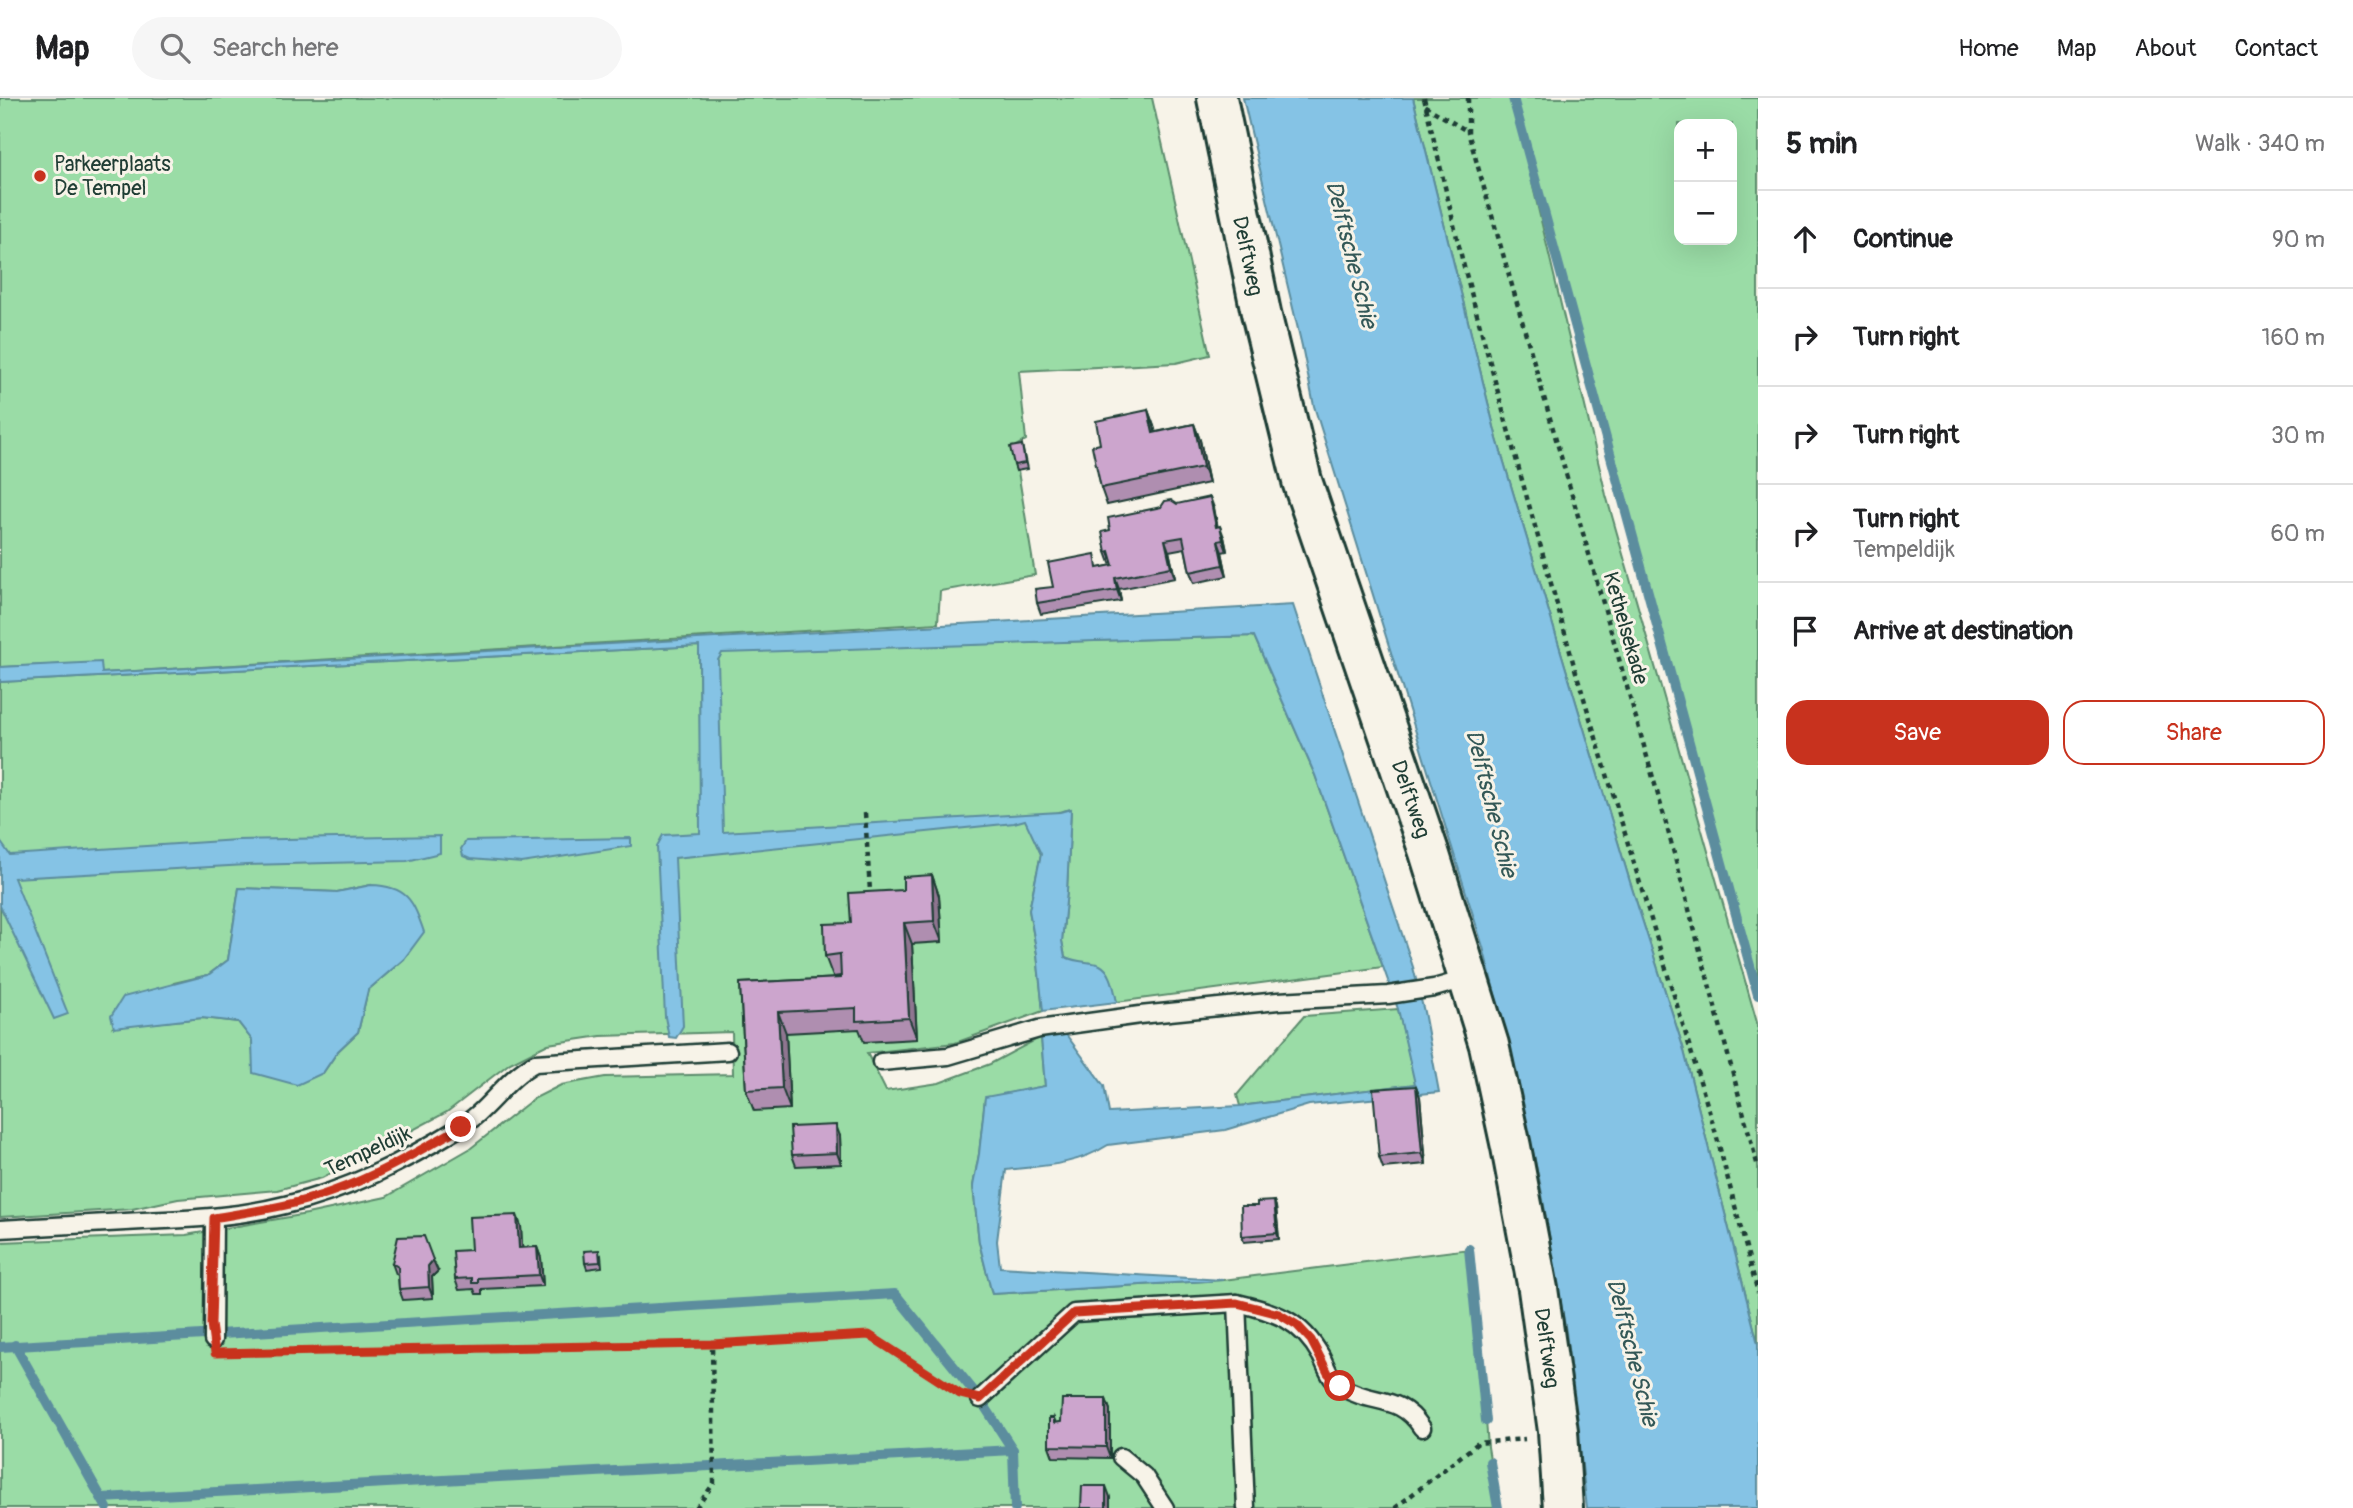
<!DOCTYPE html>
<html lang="en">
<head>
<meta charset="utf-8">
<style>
	:root { --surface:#fff; --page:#f6f6f6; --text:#202124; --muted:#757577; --line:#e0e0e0; --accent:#c8321e }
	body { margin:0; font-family:Pangolin,sans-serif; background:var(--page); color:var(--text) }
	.controls { position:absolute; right:21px; top:21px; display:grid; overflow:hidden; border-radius:14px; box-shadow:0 7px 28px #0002 }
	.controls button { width:63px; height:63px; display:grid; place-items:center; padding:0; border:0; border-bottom:2px solid var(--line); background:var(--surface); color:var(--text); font:35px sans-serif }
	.stop { position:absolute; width:21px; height:21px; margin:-16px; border:5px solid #c8321e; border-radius:50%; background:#fff }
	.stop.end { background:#c8321e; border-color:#fff; box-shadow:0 2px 7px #0008 }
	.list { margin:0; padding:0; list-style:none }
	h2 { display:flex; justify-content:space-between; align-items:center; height:91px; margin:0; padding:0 28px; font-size:30px }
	h2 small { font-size:23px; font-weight:400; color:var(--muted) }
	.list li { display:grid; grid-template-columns:46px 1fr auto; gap:21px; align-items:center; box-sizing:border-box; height:98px; padding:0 28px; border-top:2px solid var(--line) }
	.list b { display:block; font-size:26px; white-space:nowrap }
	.list p { margin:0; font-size:23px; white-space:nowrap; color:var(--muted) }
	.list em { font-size:23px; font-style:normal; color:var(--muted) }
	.actions { display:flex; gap:14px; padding:21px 28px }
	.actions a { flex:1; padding:16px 0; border:2px solid var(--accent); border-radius:21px; text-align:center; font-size:24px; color:var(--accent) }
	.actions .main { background:var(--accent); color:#fff }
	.icon { flex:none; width:38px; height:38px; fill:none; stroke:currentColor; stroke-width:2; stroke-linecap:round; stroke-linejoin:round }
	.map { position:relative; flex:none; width:1758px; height:1410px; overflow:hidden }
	header { display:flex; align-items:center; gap:42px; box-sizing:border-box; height:98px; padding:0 35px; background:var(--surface); border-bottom:2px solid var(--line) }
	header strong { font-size:33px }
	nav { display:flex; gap:38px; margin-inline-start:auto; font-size:24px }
	.search { width:490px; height:63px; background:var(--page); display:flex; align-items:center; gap:18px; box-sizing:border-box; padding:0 24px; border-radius:38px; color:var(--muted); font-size:26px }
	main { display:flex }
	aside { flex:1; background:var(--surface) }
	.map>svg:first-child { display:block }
	.green { fill:#9adca6; stroke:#5c8c6d; stroke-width:2; fill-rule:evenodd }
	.water { fill:#85c3e5; stroke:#5c8d9e; stroke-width:2 }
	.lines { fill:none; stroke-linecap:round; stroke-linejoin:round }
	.stream { stroke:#5c8d9e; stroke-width:10 }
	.lane-casing { stroke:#1f3d34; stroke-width:21 }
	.secondary-casing { stroke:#1f3d34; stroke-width:44 }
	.path { stroke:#1f3d34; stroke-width:4.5; stroke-dasharray:5 5; stroke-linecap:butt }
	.lane { stroke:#f7f3e8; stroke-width:16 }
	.secondary { stroke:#f7f3e8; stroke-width:38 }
	.wall { fill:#af8eb0; stroke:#1f3d34; stroke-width:2 }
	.shaded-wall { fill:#8f7490; stroke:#1f3d34; stroke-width:2 }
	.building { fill:#cca5cd; stroke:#1f3d34; stroke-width:2 }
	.route { stroke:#c8321e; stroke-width:9 }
	.poi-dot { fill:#c8321e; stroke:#f7f3e8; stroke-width:2.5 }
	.labels { text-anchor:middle; stroke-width:6; stroke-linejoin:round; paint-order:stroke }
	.poi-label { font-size:21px; fill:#1f3d34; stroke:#f7f3e8; text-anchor:start }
	.street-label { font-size:21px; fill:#1f3d34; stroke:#f7f3e8 }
	.water-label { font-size:23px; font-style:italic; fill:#335857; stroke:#f7f3e8 }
</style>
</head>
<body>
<header>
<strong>Map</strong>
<div class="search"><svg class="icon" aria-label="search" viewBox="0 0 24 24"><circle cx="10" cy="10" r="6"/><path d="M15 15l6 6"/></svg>Search here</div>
<nav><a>Home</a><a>Map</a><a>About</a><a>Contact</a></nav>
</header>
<main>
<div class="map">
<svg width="1758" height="1410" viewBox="0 0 1758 1410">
	<rect width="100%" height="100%" fill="#f7f3e8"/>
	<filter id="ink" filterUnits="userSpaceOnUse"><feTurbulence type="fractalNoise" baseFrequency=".0143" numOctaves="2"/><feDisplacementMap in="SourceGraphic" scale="14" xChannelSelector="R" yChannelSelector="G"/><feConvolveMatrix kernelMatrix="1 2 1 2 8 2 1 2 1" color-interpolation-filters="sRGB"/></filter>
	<g filter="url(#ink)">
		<g class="green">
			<path d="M0,0H1152L1210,257L1176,265L1019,273L1026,342L1014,349L1035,477L940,493L938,525L101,575V565L0,569Z"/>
			<path d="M1413,0H1758V897L1516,17L1606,397L1758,928V1246L1683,949L1630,784L1497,341ZM1679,26H1732V142H1679Z"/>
			<path d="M1254,538L1315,677L1383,869L1117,904C1104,854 1103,876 1065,859L1062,843L1067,793L1071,711L1026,722L1041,756L1029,812L1037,856L1043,913L955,945L867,955L886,993L939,985L990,966L1041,939L1045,988L985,1000L979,1056L973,1088L979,1144L992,1196L1223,1182L1469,1151L1482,1269L1488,1349L1498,1410H0V1144L186,1137L307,1116L386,1099L471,1050L533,1001L561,987L605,979L733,976L732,934L601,938L548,946L510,965L447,1014L322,1080L277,1092L178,1101L132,1111L0,1119V584L699,548L701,736L718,562L722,554ZM371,787L404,861L368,892L358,934L338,953L323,975H254L252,942L238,924L202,920L114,929L174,885L208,877L228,862L239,790L337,794Z"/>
			<path d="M1398,911L1416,986L1240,1008L1237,997L1304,918Z"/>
		</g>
		<g class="water">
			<path d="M1243,0H1413L1497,341L1630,784L1683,949L1758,1246V1410H1587L1566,1234L1540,1085L1516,979L1483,849L1314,308L1302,248Z"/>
			<path d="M1293,507L1413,869L1424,914L1439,994L1309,1007L1225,1032L1108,1047C1077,1067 1042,1068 1006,1072L997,1143L1000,1169L1223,1182L992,1196L979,1144L973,1088L979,1056L985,999L1045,988L1041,939L1065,935L1104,988L1109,1015L1240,1008L1415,986L1398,911L1315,677L1254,538L722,555L718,562L723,734L1060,714L1071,711L1067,793L1062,843L1065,859C1078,865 1092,863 1100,867C1112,873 1114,892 1117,904L1043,913L1037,856L1029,812L1041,756L1025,722L1014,725L675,760L683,928L676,940L669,939L665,919L657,748L663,737L700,735L699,548L0,584V569L101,564L102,575Z"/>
			<path d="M440,738V755L407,763L247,767L14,780L68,916L54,921L0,808V743L10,757L237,742Z"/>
			<path d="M631,740V748L522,765L470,761L463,758L461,751L466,743Z"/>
			<path d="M371,787C407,788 413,802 424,834L404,861L368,892L358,934L338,953L323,975L297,987L253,975L252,942L238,924L202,920L114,930L111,918L123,899L208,877L228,862L239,790L337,794Z"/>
		</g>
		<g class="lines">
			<g class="stream">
				<path d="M1513,0L1758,897"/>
				<path d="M1469,1151L1486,1323"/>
				<path d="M15,1247L107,1410"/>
				<path d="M0,1249L895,1196L980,1301L1013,1352L1015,1410"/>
				<path d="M1490,1364L1498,1410"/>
				<path d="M102,1400L1013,1352"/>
			</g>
			<defs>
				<g id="lane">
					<path d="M881,964L948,958L1039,931L1140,917L1278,903L1388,897L1434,890L1469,880"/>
					<path d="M0,1131C48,1128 95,1126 143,1123C191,1121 238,1119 285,1107C347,1093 405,1063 459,1030C488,1013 505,981 535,965L728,953"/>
					<path d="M1237,1205C1276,1214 1301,1222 1321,1258C1327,1270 1330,1282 1342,1289C1373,1308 1399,1295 1422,1330"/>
					<path d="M213,1242L214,1120"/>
					<path d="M980,1301L1074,1215L1237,1205L1246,1410"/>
					<path d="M1121,1359L1144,1378L1165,1410"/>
				</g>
				<path id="secondary" d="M1217,0L1261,215L1302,383L1429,754L1489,947L1511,1049L1538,1191L1558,1333L1563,1410"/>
			</defs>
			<use href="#lane" class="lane-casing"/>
			<use href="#secondary" class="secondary-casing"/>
			<g class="path">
				<path d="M1424,0L1463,165L1515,357L1573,564L1716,1036L1758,1195"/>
				<path d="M1468,0V34L1664,718L1758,1069"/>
				<path d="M1425,8L1467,33"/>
				<path d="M865,715L870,793"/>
				<path d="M231,1255L712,1246"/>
				<path d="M696,1410L714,1385L712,1246L869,1237L959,1296"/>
				<path d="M1395,1410L1478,1345L1525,1341"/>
			</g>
			<use href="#lane" class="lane"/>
			<use href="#secondary" class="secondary"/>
		</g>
		<g class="wall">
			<path d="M1148,312L1156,334L1194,326L1200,342L1209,385L1107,407L1101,390Z"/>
			<path d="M1022,347L1027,371L1016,373L1014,367Z"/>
			<path d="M1177,406L1214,410L1217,429L1224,439L1227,453L1222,454L1227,478L1194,485L1190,474L1185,450L1169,453L1175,480L1119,491L1121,503L1041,516L1037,505L1053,489L1099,470L1113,467V464L1110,465L1106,454L1110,432Z"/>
			<path d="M932,777L939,798L942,844L912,846L917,941L864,944L859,931L786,935L790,1011L754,1013L746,992L740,885L841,880V878L833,879L825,858L851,825L903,792Z"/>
			<path d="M1416,988L1420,999L1426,1066L1383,1070L1379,1059Z"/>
			<path d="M840,1038L841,1066L796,1068L792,1057Z"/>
			<path d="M1274,1103L1276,1109L1279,1141L1244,1144L1242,1138L1257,1108Z"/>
			<path d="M521,1128L522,1150L537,1149L541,1160L543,1188L482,1191V1196H476L474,1191L459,1192L455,1181L471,1152Z"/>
			<path d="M601,1157L602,1169L587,1171L585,1165Z"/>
			<path d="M392,1165L438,1173L432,1179L433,1200L403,1202L399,1191L398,1177L396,1176Z"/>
			<path d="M1106,1301L1110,1312V1360L1053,1359L1049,1348L1054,1320L1056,1325L1061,1324Z"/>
		</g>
		<g class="shaded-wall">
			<path d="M1148,312L1154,328L1159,351L1153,335Z"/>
			<path d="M1194,326L1200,342L1209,385L1203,369Z"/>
			<path d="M1210,399L1214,410L1220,440L1216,429Z"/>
			<path d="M1220,428L1224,439L1227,453L1223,442Z"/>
			<path d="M1165,442L1169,453L1175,480L1171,469Z"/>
			<path d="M1218,443L1222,454L1227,478L1223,467Z"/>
			<path d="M1115,480L1119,491L1121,503L1117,492Z"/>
			<path d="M932,777L939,798L942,844L934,823Z"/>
			<path d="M904,825L912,846L917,941L909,920Z"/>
			<path d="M778,914L786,935L790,1011L782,990Z"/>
			<path d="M1416,988L1420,999L1426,1066L1422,1055Z"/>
			<path d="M836,1027L840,1038L841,1066L837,1055Z"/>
			<path d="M1274,1103L1276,1109L1279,1141L1277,1135Z"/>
			<path d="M517,1117L521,1128L523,1161L519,1150Z"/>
			<path d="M537,1149L541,1160L543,1188L539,1177Z"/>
			<path d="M433,1162L438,1173L432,1179L433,1200L429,1189L428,1168Z"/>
			<path d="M1106,1301L1110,1312V1360L1106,1349Z"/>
			<path d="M1106,1388L1110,1399V1410H1106Z"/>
		</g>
		<g class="building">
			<path d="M1148,312L1153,335L1194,326L1203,369L1101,390L1092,348L1100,346L1096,323Z"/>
			<path d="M1022,347L1025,365L1014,367L1010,349Z"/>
			<path d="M1210,399L1216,429L1220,428L1223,442L1218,443L1223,467L1190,474L1183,439L1165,442L1171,469L1115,480L1117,492L1037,505L1035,491L1053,489L1048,465L1095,456L1097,470L1113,467L1109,453L1106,454L1102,434L1110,432L1108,420L1161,409L1165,403L1171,402L1177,406Z"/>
			<path d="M932,777L934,823L904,825L909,920L856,923V910L778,914L782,990L746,992L740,885L841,880L840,856L825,858L824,826L851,825L849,795L903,792V779Z"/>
			<path d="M1416,988L1422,1055L1379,1059L1373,991Z"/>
			<path d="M836,1027L837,1055L792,1057L790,1029Z"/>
			<path d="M1274,1103L1277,1135L1242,1138L1241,1108H1257V1104Z"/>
			<path d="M517,1117L519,1150L537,1149L539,1177L478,1180V1185H472V1180L455,1181L453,1153L471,1152L469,1119Z"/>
			<path d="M424,1138L433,1162L428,1168L429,1189L399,1191L398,1169L392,1165L398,1139Z"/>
			<path d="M599,1152L600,1164L585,1165L584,1153Z"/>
			<path d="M1062,1301H1106V1349L1049,1348V1320H1054V1325L1061,1324Z"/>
			<path d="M1082,1388H1106V1410H1081Z"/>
		</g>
	</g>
	<g class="lines" filter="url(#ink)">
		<path class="route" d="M461,1029C419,1053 377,1078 331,1094C293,1108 253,1113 214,1120L211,1226L215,1255L712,1246L869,1237L960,1296L980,1301L1074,1215L1237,1205L1279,1216L1297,1227L1311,1242L1328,1275L1340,1288"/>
	</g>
	<circle class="poi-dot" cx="40" cy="78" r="7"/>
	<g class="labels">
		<g class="poi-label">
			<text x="54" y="73">Parkeerplaats<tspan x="54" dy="24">De Tempel</tspan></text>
		</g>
		<g class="street-label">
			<text transform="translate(1248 158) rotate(78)" y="7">Delftweg</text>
			<text transform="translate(1626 530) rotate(74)" y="7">Kethelsekade</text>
			<text transform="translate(1411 701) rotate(71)" y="7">Delftweg</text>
			<text transform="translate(368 1053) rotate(-25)" y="7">Tempeldijk</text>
			<text transform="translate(1547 1250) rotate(82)" y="7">Delftweg</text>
		</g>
		<g class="water-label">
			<text transform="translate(1352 156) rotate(76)" y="8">Delftsche Schie</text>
			<text transform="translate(1492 705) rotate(76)" y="8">Delftsche Schie</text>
			<text transform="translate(1633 1254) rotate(76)" y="8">Delftsche Schie</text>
		</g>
	</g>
</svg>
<div class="controls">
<button>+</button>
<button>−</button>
</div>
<div class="stop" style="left:1340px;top:1288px"></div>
<div class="stop end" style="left:461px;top:1029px"></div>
</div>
<aside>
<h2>5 min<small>Walk · 340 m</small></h2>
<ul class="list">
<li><svg class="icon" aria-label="ahead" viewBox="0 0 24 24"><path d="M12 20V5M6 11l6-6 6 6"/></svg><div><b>Continue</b></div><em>90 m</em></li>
<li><svg class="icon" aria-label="right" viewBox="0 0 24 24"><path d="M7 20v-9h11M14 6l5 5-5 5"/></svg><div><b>Turn right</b></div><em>160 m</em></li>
<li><svg class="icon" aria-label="right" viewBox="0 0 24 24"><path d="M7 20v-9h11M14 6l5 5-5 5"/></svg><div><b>Turn right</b></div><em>30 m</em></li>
<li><svg class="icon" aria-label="right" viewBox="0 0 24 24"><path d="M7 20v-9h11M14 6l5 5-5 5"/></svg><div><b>Turn right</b><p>Tempeldijk</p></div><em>60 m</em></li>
<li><svg class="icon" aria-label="arrive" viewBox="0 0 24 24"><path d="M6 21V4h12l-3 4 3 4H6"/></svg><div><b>Arrive at destination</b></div></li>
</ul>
<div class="actions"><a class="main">Save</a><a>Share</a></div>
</aside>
</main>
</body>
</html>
